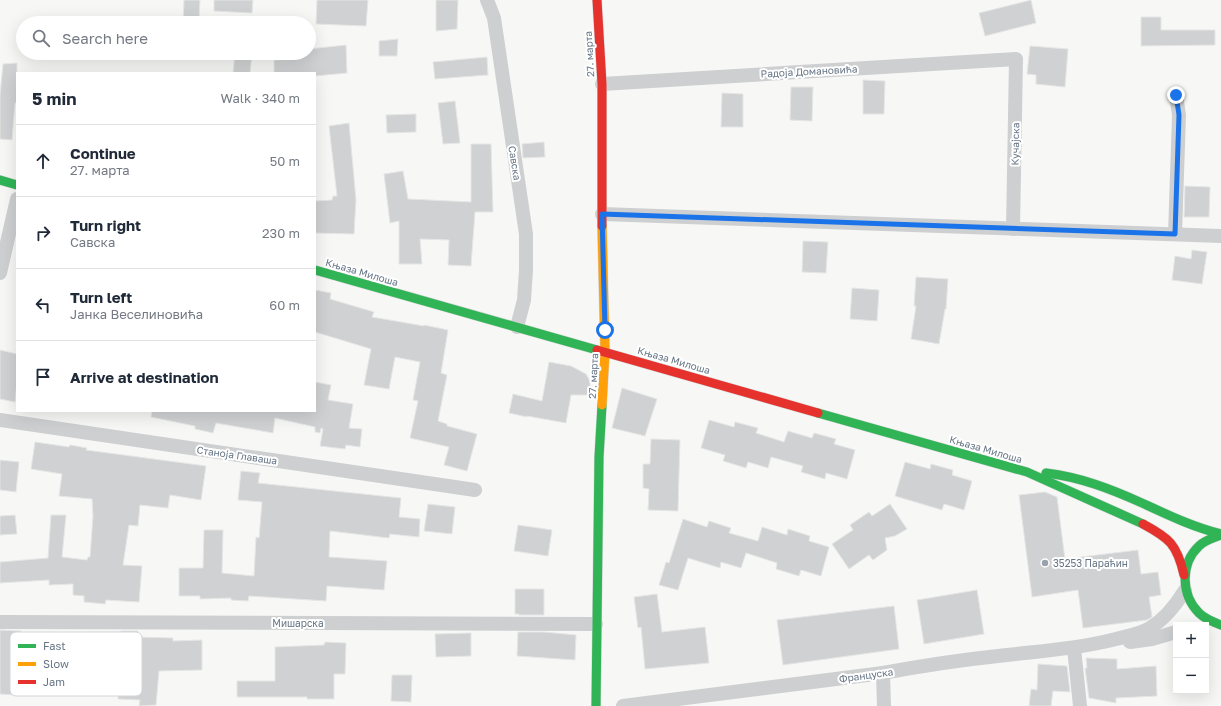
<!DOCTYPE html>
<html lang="en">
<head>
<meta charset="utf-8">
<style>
	:root { --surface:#fff; --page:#f2f2f3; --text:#1f2937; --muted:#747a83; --line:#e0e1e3 }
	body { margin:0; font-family:"Golos Text",sans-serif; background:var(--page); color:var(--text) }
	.controls { position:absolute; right:12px; bottom:12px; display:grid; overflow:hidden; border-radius:0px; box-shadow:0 4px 16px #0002 }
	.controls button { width:36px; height:36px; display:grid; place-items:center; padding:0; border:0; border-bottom:1px solid var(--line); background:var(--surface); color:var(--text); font:20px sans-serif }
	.stop { position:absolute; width:12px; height:12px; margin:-9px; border:3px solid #1a73e8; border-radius:50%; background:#fff }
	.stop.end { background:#1a73e8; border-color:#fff; box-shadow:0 1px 4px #0008 }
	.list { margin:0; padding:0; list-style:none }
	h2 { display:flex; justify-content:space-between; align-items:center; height:52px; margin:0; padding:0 16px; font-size:17px }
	h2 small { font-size:13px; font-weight:400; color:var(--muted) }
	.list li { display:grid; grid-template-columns:26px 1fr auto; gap:12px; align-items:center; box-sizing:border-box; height:72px; padding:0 16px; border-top:1px solid var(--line) }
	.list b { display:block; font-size:15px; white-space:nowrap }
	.list p { margin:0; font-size:13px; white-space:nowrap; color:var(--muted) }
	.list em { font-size:13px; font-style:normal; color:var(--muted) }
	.icon { flex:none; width:22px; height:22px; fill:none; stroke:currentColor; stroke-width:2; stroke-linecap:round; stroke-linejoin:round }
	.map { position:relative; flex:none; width:1221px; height:706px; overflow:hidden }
	.search { position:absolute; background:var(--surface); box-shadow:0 4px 16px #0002; left:16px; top:16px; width:300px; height:44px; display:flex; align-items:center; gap:10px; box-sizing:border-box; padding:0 14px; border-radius:22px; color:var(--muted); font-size:15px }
	.panel { position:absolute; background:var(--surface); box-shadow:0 4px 16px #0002; left:16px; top:72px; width:300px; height:340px; border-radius:0px }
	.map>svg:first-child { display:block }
	.building { fill:#d0d1d2; stroke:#e6e6e6 }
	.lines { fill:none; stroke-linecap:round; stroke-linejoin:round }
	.fast-casing { stroke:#d3d5d5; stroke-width:10 }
	.slow-casing { stroke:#d3d5d5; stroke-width:10 }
	.jam-casing { stroke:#d3d5d5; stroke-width:10 }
	.street { stroke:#cecfd1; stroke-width:14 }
	.fast { stroke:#30b455; stroke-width:9 }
	.slow { stroke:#ff9f0a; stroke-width:9 }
	.jam { stroke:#e5322d; stroke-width:9 }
	.route { stroke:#1a73e8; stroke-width:5 }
	.poi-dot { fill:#99a2ad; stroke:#fff; stroke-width:1.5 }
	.labels { text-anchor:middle; stroke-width:4; stroke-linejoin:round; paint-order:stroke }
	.street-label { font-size:10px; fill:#667586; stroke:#fff }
	.poi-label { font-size:10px; fill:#667586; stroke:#fff; text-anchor:start }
	.key { fill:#fff; stroke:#d1d6db; stroke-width:1 }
	.key-label { font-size:11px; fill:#667586 }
</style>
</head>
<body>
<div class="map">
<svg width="1221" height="706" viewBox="0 0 1221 706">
	<rect width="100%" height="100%" fill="#f7f7f6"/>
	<g class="building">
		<path d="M184,0H200L199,23H183Z"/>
		<path d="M214,0H253L252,13L214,11Z"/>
		<path d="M317,0H368L366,26L316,24Z"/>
		<path d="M436,0H458L457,29L436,31Z"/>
		<path d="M1031,0L1036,23L985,36L979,13Z"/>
		<path d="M1141,17H1161V30H1215V45L1141,46Z"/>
		<path d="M398,39L397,56H379V41Z"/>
		<path d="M346,45L347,73L315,76V73H274V60L301,59V53H309V49Z"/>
		<path d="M1030,46L1068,49L1065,87L1036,84V75L1027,74Z"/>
		<path d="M235,53H252L250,73H233Z"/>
		<path d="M487,57L488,75L435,79L433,62Z"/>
		<path d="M17,63V103H15L12,140L0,139V95L3,64Z"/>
		<path d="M863,80L885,81L884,114H863Z"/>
		<path d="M791,87H813L812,121L790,120Z"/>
		<path d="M722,93L743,94V127H721Z"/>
		<path d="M455,101L460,143L443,144L438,103Z"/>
		<path d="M416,114V132L387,133L386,115Z"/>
		<path d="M349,123L356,200L354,234L315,233V201L332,200L333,196H337L329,126Z"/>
		<path d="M544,142L545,157L523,158L522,144Z"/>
		<path d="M471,144H491L493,212H475L471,266L448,265L449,240L420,239L422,264H399V221L390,223L384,174L403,171L408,199L471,202Z"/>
		<path d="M1185,186L1210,187L1209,217H1184Z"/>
		<path d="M803,241L828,242L826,273L802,272Z"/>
		<path d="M1192,250L1207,252L1202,284L1172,280L1175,256L1191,259Z"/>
		<path d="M916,277L948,279L946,309H945L939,344L911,339L916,306H914Z"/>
		<path d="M852,288L879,290L877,321L850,319Z"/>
		<path d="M315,290L331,293L330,299L374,312L372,317L424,326V325L448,330L441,373L447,375L438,421L447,424V426L477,434L467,471L444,465L449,447L410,438L418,401L413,400L420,362L395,357L389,389L364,385L371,349L315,332Z"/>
		<path d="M0,350L17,354V383L15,402L0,399Z"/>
		<path d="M549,362L571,366L586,374L590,381V395H571L566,423L527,416V417L509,413L513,394L542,401Z"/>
		<path d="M315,382L331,385L328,400L353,404L349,428L362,429L360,447L346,445L345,449L320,446L323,429L321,428L320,433L315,432V427L275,418L273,433L216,423L213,433L195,429V426L151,417L152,411H315Z"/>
		<path d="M622,388L657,399L645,436L612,428Z"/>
		<path d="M709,420L734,427L735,422L758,428L756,433L784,442L788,431L812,438L814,433L836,439L834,444L855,450L847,479L826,473L825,479L801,472L803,466L771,457L768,468L748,462L746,468L723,461L725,455L701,448Z"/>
		<path d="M651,439L680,440L678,511L648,510L649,489L643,488V464H650Z"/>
		<path d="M35,442L69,447L70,445L87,448L86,450L206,466L201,500L170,495L168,508L140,505L138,526L129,525L123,565L142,566L139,602L106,600L105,604L84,602V596L73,595V584L49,585V580L0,583V562L48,558L51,515H66L62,557L87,560L88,557H90L93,516L92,499L59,496L62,474L31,469Z"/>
		<path d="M0,460L19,462L16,492L0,490Z"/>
		<path d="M905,462L930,469L931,464L953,470L952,475L972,481L964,510L944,504L942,510L895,496Z"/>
		<path d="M241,471L260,473L258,483L401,498L399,517L420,519L419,537L390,534L389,538L330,531L329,557L387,561L384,590L327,586L326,601L249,596L248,601L231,600V598L200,599V596H179V568H203L204,530H223L222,573L254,576L256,537L259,538L262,502L238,500Z"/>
		<path d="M1045,492L1057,497L1065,559L1138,550L1141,574L1158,572L1161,595L1149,597L1152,617L1147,620L1083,628L1078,590L1032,597L1019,495Z"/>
		<path d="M428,504L455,507L452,534L424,531Z"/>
		<path d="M890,504L907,529L895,536L885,538L887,550L873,560L869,555L849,569L832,544L853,530L850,525L869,512L872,516Z"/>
		<path d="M15,515L17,534L0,535V516Z"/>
		<path d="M683,519L707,527L709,521L731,528L729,533L758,541L762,527L787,535L788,529L810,536L809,541L829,547L821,576L801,570L799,576L776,569L777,563L746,553L741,568L721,562L720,568L688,558L678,590L659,585L666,562L669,563Z"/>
		<path d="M518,525L552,530L548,556L514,551Z"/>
		<path d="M515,589H544V615H519V614H515Z"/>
		<path d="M977,590L984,634L924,644L917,600Z"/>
		<path d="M657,594L662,632L705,627L709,663L645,669L641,627L638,628L634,597Z"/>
		<path d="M894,606L899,649L783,665L777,620Z"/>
		<path d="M0,630L21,631L15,695L0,694Z"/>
		<path d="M121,631H138L137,637L173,638V641L202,640V670L159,671L156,705L139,706L140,700L118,699V694L48,693L49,662L70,661V643L87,642V632H120Z"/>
		<path d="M518,632H544L576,635L575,660L517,656Z"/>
		<path d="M471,633V656L436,657L435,634Z"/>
		<path d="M325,642L346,643L345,674H334V699H307V697H237V681H275V647L324,645Z"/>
		<path d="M1086,658L1117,659V669L1156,666L1157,696L1116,698V703L1089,698L1085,668H1087Z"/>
		<path d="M1038,664L1067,666L1070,692L1053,691L1051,706H1029L1031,689L1037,690Z"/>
		<path d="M392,675H412L411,702L391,701Z"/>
	</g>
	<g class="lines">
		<defs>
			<g id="fast">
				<path d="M0,180L17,185"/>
				<path d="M315,270L597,350"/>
				<path d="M818,413L1027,472L1143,524"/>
				<path d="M1046,473C1080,477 1111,489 1142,503C1168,515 1193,527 1221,534"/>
				<path d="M1221,535C1213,538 1205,540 1199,546C1180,564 1181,595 1199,613C1205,619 1213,622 1221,625"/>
				<path d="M596,706L599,457L602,405"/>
			</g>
			<path id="slow" d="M602,405L605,352L602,226"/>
			<g id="jam">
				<path d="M597,0L602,84V226"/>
				<path d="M597,350L818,413"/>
				<path d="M1143,524C1169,538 1177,544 1184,575"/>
			</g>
		</defs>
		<use href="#fast" class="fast-casing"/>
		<use href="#slow" class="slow-casing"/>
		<use href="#jam" class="jam-casing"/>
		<g class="street">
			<path d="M487,0L494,18L526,234V270L524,300L517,327"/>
			<path d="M602,84L1016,59L1013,229"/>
			<path d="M602,214L1221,236"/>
			<path d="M1175,234L1179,115L1176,95"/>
			<path d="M0,273L17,199"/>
			<path d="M0,420L475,490"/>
			<path d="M0,622L596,624"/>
			<path d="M1130,642L1152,639L1176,632"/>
			<path d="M1074,648L1080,706"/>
			<path d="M883,673L884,706"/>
			<path d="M623,706L883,673C921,666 960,660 998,656C1038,651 1077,649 1116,639C1128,636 1140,634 1150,628C1166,618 1176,605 1185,590"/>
		</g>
		<use href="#fast" class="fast"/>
		<use href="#slow" class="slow"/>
		<use href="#jam" class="jam"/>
	</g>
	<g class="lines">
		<path class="route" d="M605,330L602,214L1175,234L1179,115L1176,95"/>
	</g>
	<circle class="poi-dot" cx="1045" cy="563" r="4"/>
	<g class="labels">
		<g class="street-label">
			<text transform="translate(589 54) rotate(-93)" y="4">27. марта</text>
			<text transform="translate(809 71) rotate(-3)" y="4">Радоја Домановића</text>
			<text transform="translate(1015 144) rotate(-89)" y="4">Кучајска</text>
			<text transform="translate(515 163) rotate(81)" y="4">Савска</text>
			<text transform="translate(362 272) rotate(16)" y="4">Књаза Милоша</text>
			<text transform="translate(674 360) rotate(16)" y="4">Књаза Милоша</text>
			<text transform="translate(593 376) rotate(-87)" y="4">27. марта</text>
			<text transform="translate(986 449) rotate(16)" y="4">Књаза Милоша</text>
			<text transform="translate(237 455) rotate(8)" y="4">Станоја Главаша</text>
			<text x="298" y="627">Мишарска</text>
			<text transform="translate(866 675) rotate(-8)" y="4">Француска</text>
		</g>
		<g class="poi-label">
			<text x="1053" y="567">35253 Параћин</text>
		</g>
	</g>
	<rect x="10" y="632" width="132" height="64" rx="6" class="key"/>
	<rect x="18" y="644" width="18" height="4" fill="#30b455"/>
	<rect x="18" y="662" width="18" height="4" fill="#ff9f0a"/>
	<rect x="18" y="680" width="18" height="4" fill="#e5322d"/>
	<g class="key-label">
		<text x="43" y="650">Fast</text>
		<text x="43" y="668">Slow</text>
		<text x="43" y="686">Jam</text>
	</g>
</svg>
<div class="controls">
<button>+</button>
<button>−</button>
</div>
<div class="stop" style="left:605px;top:330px"></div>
<div class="stop end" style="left:1176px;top:95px"></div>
<div class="search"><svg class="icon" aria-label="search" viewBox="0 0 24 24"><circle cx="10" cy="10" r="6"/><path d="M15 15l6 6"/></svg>Search here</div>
<section class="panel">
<h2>5 min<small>Walk · 340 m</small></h2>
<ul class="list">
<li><svg class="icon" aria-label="ahead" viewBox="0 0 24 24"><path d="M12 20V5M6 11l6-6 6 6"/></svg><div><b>Continue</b><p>27. марта</p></div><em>50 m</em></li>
<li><svg class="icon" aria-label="right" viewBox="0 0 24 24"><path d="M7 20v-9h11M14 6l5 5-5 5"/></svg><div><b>Turn right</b><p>Савска</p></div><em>230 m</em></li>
<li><svg class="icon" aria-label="left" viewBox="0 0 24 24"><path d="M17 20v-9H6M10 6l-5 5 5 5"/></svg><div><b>Turn left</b><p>Јанка Веселиновића</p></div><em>60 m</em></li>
<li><svg class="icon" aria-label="arrive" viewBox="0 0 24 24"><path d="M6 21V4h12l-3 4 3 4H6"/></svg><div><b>Arrive at destination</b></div></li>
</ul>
</section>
</div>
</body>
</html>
